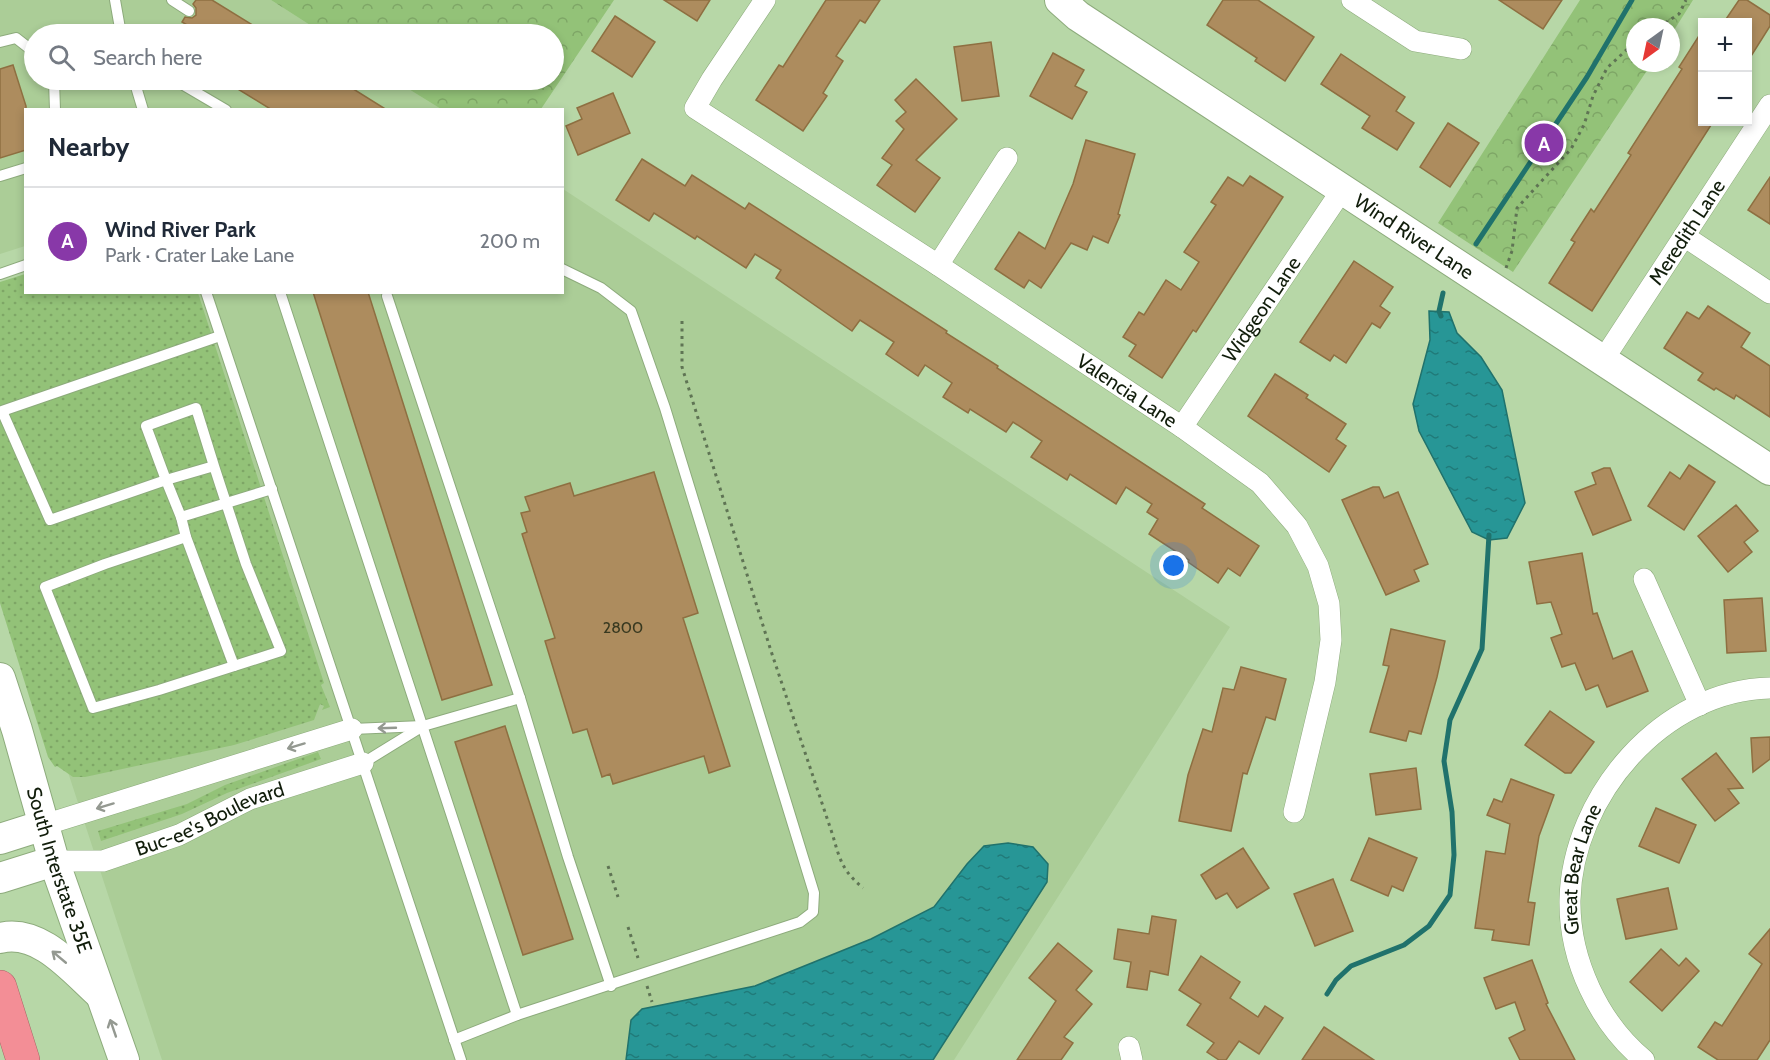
<!DOCTYPE html>
<html lang="en">
<head>
<meta charset="utf-8">
<style>
	:root { --surface:#fff; --page:#f2f2f3; --text:#1f2937; --muted:#747a83; --line:#e0e1e3; --accent:#8838a8 }
	body { margin:0; font-family:Cabin,sans-serif; background:var(--page); color:var(--text) }
	.controls { position:absolute; right:18px; top:18px; display:grid; overflow:hidden; border-radius:0px; box-shadow:0 3px 9px #0003 }
	.controls button { width:54px; height:54px; display:grid; place-items:center; padding:0; border:0; border-bottom:2px solid var(--line); background:var(--surface); color:var(--text); font:30px sans-serif }
	.compass { position:absolute; left:1626px; top:18px; width:54px; height:54px; border-radius:50%; background:var(--surface); box-shadow:0 3px 9px #0003; rotate:213deg }
	.you { position:absolute; left:1174px; top:566px; width:21px; height:21px; margin:-15px; border:4px solid #fff; border-radius:50%; background:#1a73e8; box-shadow:0 0 0 9px #1a73e833 }
	.badge { display:grid; place-items:center; width:39px; height:39px; border-radius:50%; background:var(--accent); color:#fff; font-size:20px; font-weight:700 }
	.pin { position:absolute; translate:-50% -50%; border:3px solid #fff; box-shadow:0 2px 6px #0006 }
	.list { margin:0; padding:0; list-style:none }
	h2 { display:flex; justify-content:space-between; align-items:center; height:78px; margin:0; padding:0 24px; font-size:26px }
	h2 small { font-size:20px; font-weight:400; color:var(--muted) }
	.list li { display:grid; grid-template-columns:39px 1fr auto; gap:18px; align-items:center; box-sizing:border-box; height:108px; padding:0 24px; border-top:2px solid var(--line) }
	.list b { display:block; font-size:22px; white-space:nowrap }
	.list p { margin:0; font-size:20px; white-space:nowrap; color:var(--muted) }
	.list em { font-size:20px; font-style:normal; color:var(--muted) }
	.icon { flex:none; width:33px; height:33px; fill:none; stroke:currentColor; stroke-width:2; stroke-linecap:round; stroke-linejoin:round }
	.map { position:relative; flex:none; width:1770px; height:1060px; overflow:hidden }
	.search { position:absolute; background:var(--surface); box-shadow:0 3px 9px #0003; left:24px; top:24px; width:540px; height:66px; display:flex; align-items:center; gap:15px; box-sizing:border-box; padding:0 21px; border-radius:33px; color:var(--muted); font-size:22px }
	.panel { position:absolute; background:var(--surface); box-shadow:0 3px 9px #0003; left:24px; top:108px; width:540px; height:186px; border-radius:0px }
	.map>svg:first-child { display:block }
	.built { fill:#abcd97 }
	.grass { fill:url(#grass-dots) }
	.forest { fill:url(#forest-crowns) }
	.water { fill:url(#water-ripples); stroke:#20726c; stroke-width:1.5 }
	.lines { fill:none; stroke-linecap:round; stroke-linejoin:round }
	.stream { stroke:#20726c; stroke-width:5 }
	.building { fill:#ad8c5e; stroke:#8e6f41; stroke-width:1.5 }
	.lane-casing { stroke:#8dab7c; stroke-width:12 }
	.street-casing { stroke:#8dab7c; stroke-width:22 }
	.secondary-casing { stroke:#8dab7c; stroke-width:32 }
	.highway-casing { stroke:#a46665; stroke-width:34 }
	.path { stroke:#5f7454; stroke-width:3; stroke-dasharray:3 4.5; stroke-linecap:butt }
	.lane { stroke:#fff; stroke-width:10 }
	.street { stroke:#fff; stroke-width:21 }
	.secondary { stroke:#fff; stroke-width:30 }
	.highway { stroke:#f38e96; stroke-width:33 }
	.oneway { stroke:#949991 }
	.labels { text-anchor:middle; stroke-width:4.5; stroke-linejoin:round; paint-order:stroke }
	.number-label { font-size:16px; fill:#383920 }
	.street-label { font-size:20px; fill:#111d0b; stroke:#e2f2da }
</style>
</head>
<body>
<div class="map">
<svg width="1770" height="1060" viewBox="0 0 1770 1060">
	<defs>
		<pattern id="grass-dots" width="8" height="8" patternUnits="userSpaceOnUse" patternTransform="scale(1.5)"><rect width="8" height="8" fill="#93c278"/><path d="M2 2h.1M6 6h.1" fill="none" stroke="#7ea666" stroke-width="1.8" stroke-linecap="round"/></pattern>
		<pattern id="forest-crowns" width="20" height="18" patternUnits="userSpaceOnUse" patternTransform="scale(1.5)"><rect width="20" height="18" fill="#93c278"/><path d="M2 6a3 3 0 1 1 6 0M12 15a3 3 0 1 1 6 0" fill="none" stroke="#7ea666"/></pattern>
		<pattern id="water-ripples" width="26" height="14" patternUnits="userSpaceOnUse" patternTransform="scale(1.5)"><rect width="26" height="14" fill="#279696"/><path d="M2 4q2-2 4 0t4 0M15 11q2-2 4 0t4 0" fill="none" stroke="#207a79"/></pattern>
	</defs>
	<rect width="100%" height="100%" fill="#b7d7a7"/>
	<g class="built">
		<path d="M0,0H271L324,34H34V80H394L441,109L26,110L25,246L0,254Z"/>
		<path d="M563,189L1230,627L954,1060H162L0,564V289L26,292H562Z"/>
	</g>
	<g class="grass">
		<path d="M25,274L26,292L198,293L324,683L321,685L330,707L322,710L324,706L320,704L314,720L234,745L85,777H73L57,766L55,767L48,757L0,603V282Z"/>
		<path d="M318,752L321,759L227,793L182,814L101,841L98,831L187,804L225,785Z"/>
	</g>
	<g class="forest">
		<path d="M271,0H614L541,109H441L394,80H554V34H324Z"/>
		<path d="M1580,0H1693L1671,35V27H1635V63H1652L1513,272L1438,223Z"/>
	</g>
	<g class="water">
		<path d="M1429,311L1449,312L1457,333L1481,357L1502,390L1525,503L1507,538L1489,540L1472,532L1419,431L1413,404L1430,340Z"/>
		<path d="M1008,843L1033,847L1048,864L1047,882L933,1060H626L631,1020L642,1009L755,986L871,939L934,907L967,864L984,846Z"/>
	</g>
	<g class="lines">
		<g class="stream">
			<path d="M1476,244L1587,77L1632,0"/>
			<path d="M1441,316L1439,311L1443,293"/>
			<path d="M1327,994L1336,980L1351,966L1404,945L1429,926L1450,895L1454,855L1452,812L1444,761L1450,720L1482,649L1489,535"/>
		</g>
	</g>
	<g class="building">
		<path d="M196,0H212L267,34H202L182,22L185,17L192,18L196,15V8L193,4Z"/>
		<path d="M664,0H710L697,21Z"/>
		<path d="M826,0H880L865,23L860,20L836,56L843,61L823,93L827,96L803,131L756,100L779,65L783,67Z"/>
		<path d="M1223,0H1258L1314,37L1285,81L1255,61L1257,58L1207,25Z"/>
		<path d="M1499,0H1562L1543,29Z"/>
		<path d="M1739,0H1747L1770,15V26L1748,61V22H1724Z"/>
		<path d="M615,16L655,42L632,77L592,51Z"/>
		<path d="M1702,31V122H1713L1592,311L1549,283L1575,242L1571,240L1591,209L1594,212L1631,155L1628,153L1682,69L1679,67Z"/>
		<path d="M991,42L999,96L962,101L954,47Z"/>
		<path d="M1053,53L1084,70L1075,86L1087,92L1072,119L1030,96Z"/>
		<path d="M1341,54L1405,97L1396,111L1414,123L1397,150L1362,128L1370,116L1321,84Z"/>
		<path d="M13,65L26,106V150L0,158V69Z"/>
		<path d="M916,79L957,119L916,160L940,178L915,212L877,185L892,165L882,158L904,129L896,121L906,112L895,100Z"/>
		<path d="M223,80H339L387,110H272Z"/>
		<path d="M613,93L630,133L578,155L566,126L582,119L577,108Z"/>
		<path d="M1448,123L1479,143L1450,187L1420,167Z"/>
		<path d="M1086,140L1135,154L1118,214L1120,215L1108,243L1093,236L1087,250L1071,243L1041,288L1029,280L1024,288L995,269L1019,232L1045,249L1073,184Z"/>
		<path d="M642,159L685,186L692,175L745,209L749,203L947,331L946,333L998,366L997,368L1205,504L1202,508L1259,546L1240,576L1228,568L1218,583L1188,562L1189,560L1149,534L1158,519L1147,512L1152,504L1126,487L1116,504L1070,474L1067,480L1031,457L1042,441L1013,422L1006,432L970,409L968,413L943,397L952,383L925,365L918,376L886,354L894,342L860,320L852,331L776,278L781,270L755,254L746,268L697,236L695,239L654,213L649,221L616,200Z"/>
		<path d="M1250,176L1283,197L1196,332L1193,330L1162,378L1129,356L1136,345L1123,337L1139,312L1144,315L1166,280L1181,290L1199,262L1184,252L1216,205L1211,202L1228,177L1243,186Z"/>
		<path d="M1770,177V224L1748,210Z"/>
		<path d="M1354,261L1393,287L1380,306L1390,313L1380,328L1372,323L1346,363L1334,355L1330,361L1300,342Z"/>
		<path d="M313,292H368L492,685L442,700Z"/>
		<path d="M1708,306L1750,333L1741,347L1770,366V417L1736,395L1734,399L1716,388L1714,390L1698,380L1703,373L1664,348L1687,312L1699,319Z"/>
		<path d="M1275,374L1308,395L1306,398L1346,424L1336,439L1346,446L1329,472L1248,416Z"/>
		<path d="M1689,465L1715,482L1684,530L1648,506L1670,472L1680,479Z"/>
		<path d="M1604,468H1610L1631,520L1593,535L1575,492L1596,484L1592,473Z"/>
		<path d="M654,472L698,613L683,618L730,766L709,773L704,756L613,784L610,774L602,777L587,729L573,733L545,641L555,638L522,534L527,532L521,513L530,511L525,497L570,483L574,496Z"/>
		<path d="M1373,487H1379L1384,498L1398,492L1428,564L1414,570L1419,581L1386,595L1342,500Z"/>
		<path d="M1736,505L1758,531L1744,542L1752,552L1728,572L1698,536Z"/>
		<path d="M1582,553L1593,614L1597,613L1613,659L1632,651L1648,691L1607,707L1598,685L1586,690L1575,663L1562,667L1551,638L1562,634L1551,602L1537,604L1529,562Z"/>
		<path d="M1762,598L1766,651L1727,653L1724,600Z"/>
		<path d="M1391,629L1445,641L1437,677L1421,734L1409,731L1406,741L1370,732L1389,666L1383,665Z"/>
		<path d="M1241,667L1286,679L1275,720L1266,717L1247,774L1243,773L1231,831L1179,821L1188,775L1203,729L1212,732L1223,688L1234,690Z"/>
		<path d="M1550,711L1594,742L1571,773H1565L1525,745Z"/>
		<path d="M505,726L573,939L523,955L455,742Z"/>
		<path d="M1770,737V759L1753,772L1751,738Z"/>
		<path d="M1716,753L1743,788L1728,789L1739,803L1715,821L1682,779Z"/>
		<path d="M1416,768L1421,809L1376,815L1370,774Z"/>
		<path d="M1511,779L1554,795L1539,836L1528,902L1535,903L1529,945L1492,940L1494,930L1475,928L1486,851L1505,854L1510,824L1487,815L1494,799L1502,802Z"/>
		<path d="M1656,808L1696,825L1679,863L1639,846Z"/>
		<path d="M1369,838L1417,858L1403,891L1392,886L1388,896L1351,880Z"/>
		<path d="M1243,848L1269,888L1237,908L1227,893L1216,899L1201,875Z"/>
		<path d="M1333,879L1353,931L1315,946L1294,894Z"/>
		<path d="M1668,888L1677,929L1626,939L1617,899Z"/>
		<path d="M1152,916L1176,920L1168,975L1150,971L1147,990L1127,987L1131,962L1114,959L1118,929L1149,934Z"/>
		<path d="M1770,929V1040L1757,1060H1718L1698,1047L1715,1022L1722,1026L1762,964L1749,954Z"/>
		<path d="M1058,943L1092,971L1076,990L1092,1004L1064,1037L1073,1043L1061,1060H1017L1056,1001L1029,978Z"/>
		<path d="M1661,949L1679,966L1686,958L1699,971L1662,1011L1630,982Z"/>
		<path d="M1201,956L1240,982L1230,998L1258,1017L1265,1006L1283,1018L1259,1054L1239,1041L1226,1060H1219L1207,1052L1214,1043L1187,1025L1201,1004L1179,990Z"/>
		<path d="M1532,960L1548,1003L1546,1004L1575,1060H1520L1509,1038L1525,1030L1515,1002L1496,1009L1484,978Z"/>
		<path d="M1324,1027L1374,1060H1302Z"/>
	</g>
	<g class="lines">
		<defs>
			<g id="lane">
				<path d="M115,0L121,34"/>
				<path d="M172,0L189,11"/>
				<path d="M0,42L16,38L34,52"/>
				<path d="M54,80L55,110"/>
				<path d="M134,80L143,110"/>
				<path d="M175,80L226,110"/>
				<path d="M0,176L26,168"/>
				<path d="M0,274L26,265"/>
				<path d="M206,292L461,1060"/>
				<path d="M280,292L517,1015"/>
				<path d="M387,296L520,698L568,857L611,986"/>
				<path d="M214,466L196,408L146,426L166,480L214,466L246,564L281,651L159,690L93,708L45,587L105,564L186,537L181,517L272,489"/>
				<path d="M181,517L166,480L50,520L2,411L220,336"/>
				<path d="M186,537L234,666"/>
				<path d="M352,729L423,726L520,698"/>
				<path d="M363,763L423,726"/>
				<path d="M454,1040L517,1015L800,922L813,912L814,893L665,408L631,311L601,288L562,269"/>
			</g>
			<g id="street">
				<path id="s1" d="M765,0L712,79L695,108L938,265L1182,427L1260,483L1297,526L1318,566L1329,604L1331,640L1325,682L1294,812"/>
				<path d="M1352,0L1415,41L1461,49"/>
				<path d="M1684,236L1770,293"/>
				<path d="M938,265L1007,158"/>
				<path id="s2" d="M1603,360L1770,105"/>
				<path id="s3" d="M1182,427L1342,190"/>
				<path d="M1644,579L1700,705"/>
				<path d="M44,825L352,729"/>
				<path id="s4" d="M54,861H103L179,835L250,799L363,763"/>
				<path d="M1129,1047L1132,1060"/>
				<path id="s5" d="M1644,1060C1599,1023 1569,960 1570,900C1572,796 1663,690 1770,688"/>
			</g>
			<g id="secondary">
				<path id="s6" d="M1060,0L1078,16L1770,470"/>
				<path id="s7" d="M0,678L17,730L54,861L124,1060"/>
				<path d="M0,839L44,825"/>
				<path d="M0,878L54,861"/>
				<path d="M0,938C40,928 74,971 100,994"/>
			</g>
			<path id="highway" d="M0,987L23,1060"/>
		</defs>
		<use href="#lane" class="lane-casing"/>
		<use href="#street" class="street-casing"/>
		<use href="#secondary" class="secondary-casing"/>
		<use href="#highway" class="highway-casing"/>
		<g class="path">
			<path d="M1659,27L1679,14L1686,0"/>
			<path d="M1506,268L1512,251L1517,208L1571,149L1584,125L1593,96L1607,68L1635,42"/>
			<path d="M682,321V367L771,651L833,836C840,861 843,871 863,888"/>
			<path d="M608,866L618,897"/>
			<path d="M628,927L638,958"/>
			<path d="M647,986L652,1002"/>
		</g>
		<use href="#lane" class="lane"/>
		<use href="#street" class="street"/>
		<use href="#secondary" class="secondary"/>
		<use href="#highway" class="highway"/>
	</g>
	<defs><path id="oneway-shaft" d="M-6 0H5M1.5-3L5.5 0L1.5 3" fill="none" stroke-width="1.6" stroke-linecap="round" stroke-linejoin="round" transform="scale(1.5)"/></defs>
	<g class="oneway">
		<use href="#oneway-shaft" transform="translate(387 728) rotate(178)"/>
		<use href="#oneway-shaft" transform="translate(296 746) rotate(163)"/>
		<use href="#oneway-shaft" transform="translate(105 806) rotate(163)"/>
		<use href="#oneway-shaft" transform="translate(59 957) rotate(-140)"/>
		<use href="#oneway-shaft" transform="translate(113 1028) rotate(-109)"/>
	</g>
	<g class="labels">
		<g class="number-label">
			<text x="623" y="633">2800</text>
		</g>
		<g class="street-label">
			<text dy="7" stroke="none"><textPath href="#s2" startOffset="153">Meredith Lane</textPath></text>
			<text dy="7" stroke="none"><textPath href="#s6" startOffset="426">Wind River Lane</textPath></text>
			<text dy="7" stroke="none"><textPath href="#s3" startOffset="142">Widgeon Lane</textPath></text>
			<text dy="7" stroke="none"><textPath href="#s1" startOffset="645">Valencia Lane</textPath></text>
			<text dy="7" stroke="none"><textPath href="#s4" startOffset="164">Buc-ee's Boulevard</textPath></text>
			<text dy="7" stroke="none"><textPath href="#s7" startOffset="201">South Interstate 35E</textPath></text>
			<text dy="7" stroke="none"><textPath href="#s5" startOffset="214">Great Bear Lane</textPath></text>
		</g>
	</g>
</svg>
<div class="controls">
<button>+</button>
<button>−</button>
</div>
<svg class="compass" viewBox="-18 -18 36 36"><path d="M0-13l5 13h-10z" fill="#e53935"/><path d="M0 13l5-13h-10z" fill="#747a83"/></svg>
<div class="you"></div>
<div class="pin badge" style="left:1544px;top:143px">A</div>
<div class="search"><svg class="icon" aria-label="search" viewBox="0 0 24 24"><circle cx="10" cy="10" r="6"/><path d="M15 15l6 6"/></svg>Search here</div>
<section class="panel">
<h2>Nearby<small></small></h2>
<ul class="list">
<li><span class="badge">A</span><div><b>Wind River Park</b><p>Park · Crater Lake Lane</p></div><em>200 m</em></li>
</ul>
</section>
</div>
</body>
</html>
